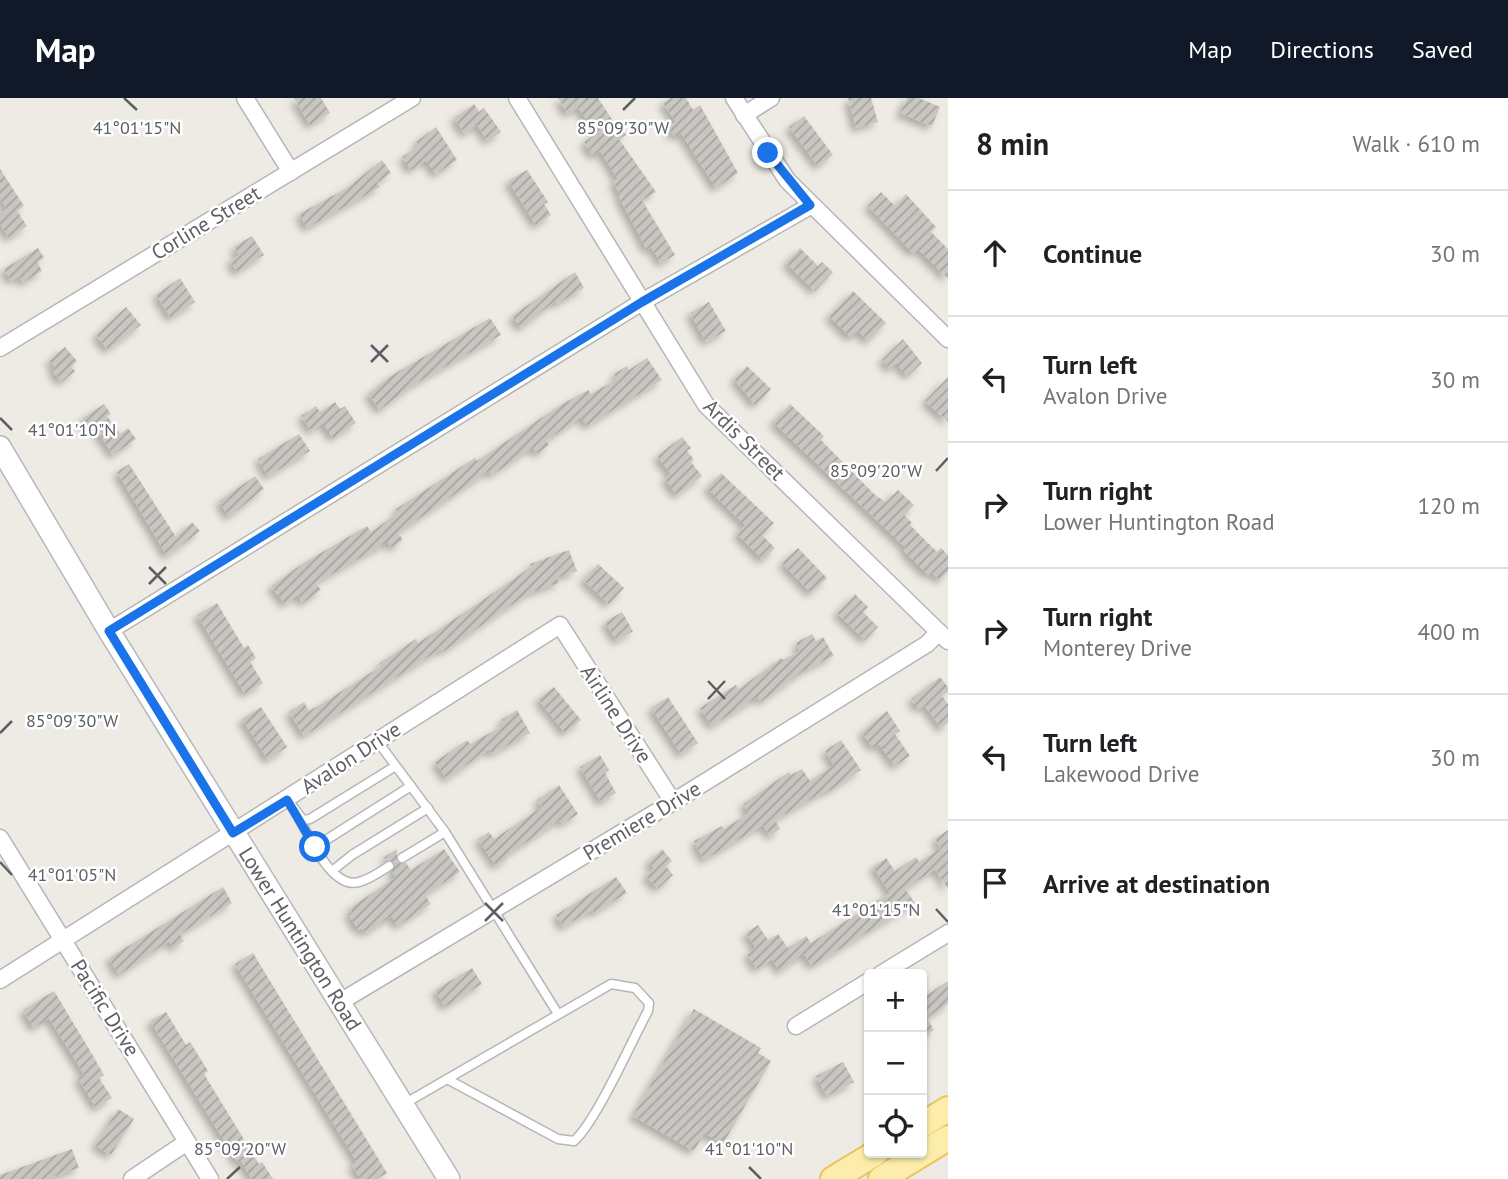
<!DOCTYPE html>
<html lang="en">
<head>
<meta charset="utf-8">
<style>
	:root { --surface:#fff; --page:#f6f6f6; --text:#202124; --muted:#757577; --line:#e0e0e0; --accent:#111827 }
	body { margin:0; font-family:"PT Sans",sans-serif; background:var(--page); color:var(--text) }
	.controls { position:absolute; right:21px; bottom:21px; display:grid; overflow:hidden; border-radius:7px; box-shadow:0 2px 5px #0004 }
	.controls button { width:63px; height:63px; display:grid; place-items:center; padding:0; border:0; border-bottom:2px solid var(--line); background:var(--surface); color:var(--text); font:35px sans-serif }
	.stop { position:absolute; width:21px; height:21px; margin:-16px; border:5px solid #1a73e8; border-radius:50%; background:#fff }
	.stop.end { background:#1a73e8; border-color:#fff; box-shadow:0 2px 7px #0008 }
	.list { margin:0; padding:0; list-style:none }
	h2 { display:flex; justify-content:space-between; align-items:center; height:91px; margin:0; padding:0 28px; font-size:30px }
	h2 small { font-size:23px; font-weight:400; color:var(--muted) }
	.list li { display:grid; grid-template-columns:46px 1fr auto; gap:21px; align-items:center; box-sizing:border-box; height:126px; padding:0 28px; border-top:2px solid var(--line) }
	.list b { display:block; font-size:26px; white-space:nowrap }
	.list p { margin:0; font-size:23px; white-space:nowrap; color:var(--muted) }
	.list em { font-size:23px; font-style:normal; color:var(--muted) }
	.icon { flex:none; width:38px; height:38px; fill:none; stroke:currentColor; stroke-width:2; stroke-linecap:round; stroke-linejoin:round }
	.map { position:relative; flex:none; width:948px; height:1081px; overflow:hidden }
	header { display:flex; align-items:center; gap:42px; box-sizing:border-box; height:98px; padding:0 35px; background:var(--accent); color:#fff }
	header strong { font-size:33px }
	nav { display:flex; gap:38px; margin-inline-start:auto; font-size:24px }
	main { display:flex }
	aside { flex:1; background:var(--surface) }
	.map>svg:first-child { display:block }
	.building { fill:url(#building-hatch); filter:url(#shadow) }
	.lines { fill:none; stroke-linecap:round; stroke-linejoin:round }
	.lane-casing { stroke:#b4b6ba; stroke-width:11 }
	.street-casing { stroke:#b4b6ba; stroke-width:19 }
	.secondary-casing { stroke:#b5b8bd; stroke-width:24 }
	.primary-casing { stroke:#ecc35e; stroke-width:28 }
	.lane { stroke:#fff; stroke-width:8 }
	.street { stroke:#fff; stroke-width:16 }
	.secondary { stroke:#fff; stroke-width:21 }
	.primary { stroke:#fceeaa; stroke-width:24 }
	.route { stroke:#1a73e8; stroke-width:9 }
	.ticks { fill:none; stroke:#5c5f64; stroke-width:2.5 }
	.labels { text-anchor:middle; stroke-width:5; stroke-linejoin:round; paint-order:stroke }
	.street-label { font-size:21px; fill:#5c5f64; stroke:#fff }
	.ticks-label { font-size:18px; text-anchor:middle; fill:#5c5f64; stroke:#fff; stroke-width:5; stroke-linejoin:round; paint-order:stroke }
</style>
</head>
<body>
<header>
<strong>Map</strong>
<nav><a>Map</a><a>Directions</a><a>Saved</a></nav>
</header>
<main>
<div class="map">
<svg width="948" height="1081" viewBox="0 0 948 1081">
	<defs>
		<pattern id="building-hatch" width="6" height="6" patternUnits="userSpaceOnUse" patternTransform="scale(1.75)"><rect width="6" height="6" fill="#c9c6c1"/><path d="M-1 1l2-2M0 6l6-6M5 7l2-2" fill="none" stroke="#a6a4a0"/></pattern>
		<filter id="shadow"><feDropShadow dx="-4.5" dy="4.5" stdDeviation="3.5" flood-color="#0004"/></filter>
	</defs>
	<rect width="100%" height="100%" fill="#eeebe4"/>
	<g class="building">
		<path d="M294,0H321L330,15L310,27Z"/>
		<path d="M558,0H598L617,29L620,27L626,37L619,41L656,94L642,102L675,157L661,165L651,149L647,152L619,99L621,98L613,84L618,81L600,53L593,58L584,44L596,36L578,9L568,16Z"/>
		<path d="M671,0H686L693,12L700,7L738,75L716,90L681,35L675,39L668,29L676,24L663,5Z"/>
		<path d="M848,0H871L878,24L856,30Z"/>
		<path d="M907,0H919L940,9L932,28L900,15Z"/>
		<path d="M474,6L479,14L484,10L501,34L488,43L477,27L465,36L454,20Z"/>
		<path d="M804,18L833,57L818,68L789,29Z"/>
		<path d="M436,29L457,62L436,76L426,62L411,72L402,59L419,48L416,44Z"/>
		<path d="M382,62L391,75L377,85L380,89L307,130L299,116L347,90Z"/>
		<path d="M0,71L24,108L17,113L27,128L9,140L0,126V116L7,111L0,100Z"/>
		<path d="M527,72L548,104L544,106L551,117L536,127L508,83Z"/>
		<path d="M881,94L895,108L906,96L936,129L931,134L948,151V181L918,151L913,155L868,108Z"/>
		<path d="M252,138L264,157L237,174L230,163L239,157L234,149Z"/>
		<path d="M38,150L44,160L37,164L42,173L23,185L19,178L11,183L4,171Z"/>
		<path d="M800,150L818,168L822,164L833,174L815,193L786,165Z"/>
		<path d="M575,174L584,190L557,206L555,203L521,230L512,218Z"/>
		<path d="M180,180L195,204L171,220L156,197Z"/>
		<path d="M853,193L886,225L868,243L858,233L851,240L829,218Z"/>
		<path d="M709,204L726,233L706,244L690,215Z"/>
		<path d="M126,209L141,227L108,252L96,237Z"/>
		<path d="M490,220L501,237L413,287L380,312L368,296L389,279Z"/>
		<path d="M903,241L922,265L908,278L896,265L890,271L882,262Z"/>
		<path d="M65,249L77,263L71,269L75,273L62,284L52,273L55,269L49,263Z"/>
		<path d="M647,260L662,282L587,328L581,319L546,343L549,347L537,356L533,349L492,377L489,373L398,435L403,442L392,450L388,444L316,485L321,492L303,505L297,497L285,506L271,488L302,466L367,428L371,434L398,415L396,411L475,360L477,363L559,308L588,292L591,296L617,281L614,276L627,268L629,272Z"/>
		<path d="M747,268L771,291L755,307L734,281Z"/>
		<path d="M948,279V324L925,303Z"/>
		<path d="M335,304L340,311L345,308L356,325L333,340L323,325L311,333L301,318L316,308L320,314Z"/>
		<path d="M104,306L111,316L107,318L120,336L128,330L136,341L113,357L93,327L88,330L82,321Z"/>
		<path d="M790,306L824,338L821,342L875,397L886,404L898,392L914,407L904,417L912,425L910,427L937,454L941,450L948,457V474L939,482L931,474L928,477L904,453L906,450L773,324Z"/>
		<path d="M299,336L310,353L268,378L258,361Z"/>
		<path d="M682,339L691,350L687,353L694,362L691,364L702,378L677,397L665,381L671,376L657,358Z"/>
		<path d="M129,366L176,439L192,424L200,433L167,458L117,374Z"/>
		<path d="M721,375L774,425L762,437L775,450L763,462L737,436L745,427L707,390Z"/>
		<path d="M255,378L264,391L229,419L219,403Z"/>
		<path d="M798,450L827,480L811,495L782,465Z"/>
		<path d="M569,452L577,473L557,480L559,485L529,495L443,554L441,551L304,638L289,614L304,604L309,613L323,605L381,568L380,565L416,541L418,545L477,506L531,469L530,466Z"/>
		<path d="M598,466L624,490L609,506L583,482Z"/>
		<path d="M855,496L868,509L863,514L878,529L865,542L837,515Z"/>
		<path d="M217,505L244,550L248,547L256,560L250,564L263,585L245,596L197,517Z"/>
		<path d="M622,514L633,533L617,543L605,524Z"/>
		<path d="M812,536L816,543L823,539L834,558L805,572L761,604L758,599L712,628L700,610L736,587L739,591L781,560L783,562L800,553L796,545Z"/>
		<path d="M940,579L948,589V594L942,598L948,606V625L941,630L924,607L919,611L911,601Z"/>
		<path d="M554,589L581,622L565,635L538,601Z"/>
		<path d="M668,599L698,645L681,656L651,610Z"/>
		<path d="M261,609L287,649L268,662L242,621Z"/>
		<path d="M517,612L530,635L492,656L489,651L447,681L435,664L467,642L470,646L504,627L501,622Z"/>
		<path d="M887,613L900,633L895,636L910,658L895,668L879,646L873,650L862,634Z"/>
		<path d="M841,642L861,672L828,694L827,692L775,722L780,731L770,738L763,727L704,762L694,743L722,728L724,731L749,715L743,706L789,674L791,677L802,671L810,683L834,667L825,653Z"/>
		<path d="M600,657L609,672L605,675L616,695L601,704L580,669Z"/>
		<path d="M559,687L578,716L563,726L560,722L507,757L508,760L496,768L478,741L489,734L494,741L542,709L537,702Z"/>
		<path d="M948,732V791L935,771L905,791L915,805L812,868L804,856L780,873L772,861L757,871L747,856L756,850L746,835L758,827L768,842L778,836L788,850L806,838L811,845L890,795L873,769L886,760L895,773L916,759L919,764L941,750L935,741Z"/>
		<path d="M397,751V764L406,765L411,772L444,751L460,774L425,797L431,806L398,828L392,818L366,835L362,830L359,832L348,816L352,814L350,810L396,779L392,774L394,764L383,760Z"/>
		<path d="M662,751L672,763L666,768L673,777L658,791L646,778L654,770L648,764Z"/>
		<path d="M616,779L627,795L594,815L592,812L563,829L556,817Z"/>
		<path d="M223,789L232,805L180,836L184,843L173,850L169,843L119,877L109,860Z"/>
		<path d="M253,855L387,1075L377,1081H360L352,1067L357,1064L235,866Z"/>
		<path d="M472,870L482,886L445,909L435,892Z"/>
		<path d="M948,883V906L927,920L934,932L922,940V900Z"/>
		<path d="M54,893L92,956L104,977L99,980L112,1000L96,1010L78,980L84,976L49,920L34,930L23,912Z"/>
		<path d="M694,911L761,950L758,955L771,963L723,1046L704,1035L694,1053L633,1018Z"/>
		<path d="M166,914L186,947L190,944L208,973L204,976L259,1066L262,1064L273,1081H252L241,1063L238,1065L150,923Z"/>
		<path d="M843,964L854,984L827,998L816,978Z"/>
		<path d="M118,1011L134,1021L111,1057L95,1047Z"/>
		<path d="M72,1051L79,1070L47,1081H0V1077Z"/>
	</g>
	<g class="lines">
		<defs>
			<g id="lane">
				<path d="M378,644L445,734L558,916"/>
				<path d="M287,701L303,722L310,721L394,669"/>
				<path d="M299,720C309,738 332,792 359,784C370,781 380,774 389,768"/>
				<path d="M315,749L411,688"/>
				<path d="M402,760L445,734"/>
				<path d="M332,773L352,757L428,710"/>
				<path d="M404,1006L611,886L635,890L649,905L648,913C632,942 596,1024 574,1043L558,1041L447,981"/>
			</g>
			<g id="street">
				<path d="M245,0L291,74"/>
				<path d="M517,0L706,307L948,543"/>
				<path d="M734,0L787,82L948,241"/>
				<path d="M744,17L771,0"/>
				<path d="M0,250L412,0"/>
				<path d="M109,533L642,204L810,108"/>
				<path d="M0,740L210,1081"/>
				<path d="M881,876L948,835"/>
				<path d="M0,882L560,527L673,704"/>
				<path d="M340,904L673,704L927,546L939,534"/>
				<path d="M796,928L869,883"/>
				<path d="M132,1081L187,1044"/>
			</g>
			<path id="secondary" d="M0,349L109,533L449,1081"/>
			<g id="primary">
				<path d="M922,1027L948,1011"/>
				<path d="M833,1081L876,1055"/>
				<path d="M881,1081L948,1040"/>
			</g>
		</defs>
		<use href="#lane" class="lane-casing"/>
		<use href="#street" class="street-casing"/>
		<use href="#secondary" class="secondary-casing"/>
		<use href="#primary" class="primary-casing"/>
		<use href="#lane" class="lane"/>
		<use href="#street" class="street"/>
		<use href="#secondary" class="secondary"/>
		<use href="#primary" class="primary"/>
	</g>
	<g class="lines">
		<path class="route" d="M315,749L287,702L233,735L109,533L642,204L810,107L768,55"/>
	</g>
	<path class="ticks" d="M124,0L137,12M623,12L635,0M371,247L388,264M371,264L388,247M0,320L12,332M936,373L948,360M149,469L166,486M149,486L166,469M708,583L725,601M708,601L725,583M0,635L12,623M0,764L12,777M485,805L503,823M936,811L948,824M485,823L503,805M749,1069L761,1081M227,1081L240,1069"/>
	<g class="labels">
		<g class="street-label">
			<text transform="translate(206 125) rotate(-31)" y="7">Corline Street</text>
			<text transform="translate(744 342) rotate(45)" y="7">Ardis Street</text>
			<text transform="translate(616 616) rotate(57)" y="7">Airline Drive</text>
			<text transform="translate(351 660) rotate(-33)" y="7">Avalon Drive</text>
			<text transform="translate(642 723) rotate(-31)" y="7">Premiere Drive</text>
			<text transform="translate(300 841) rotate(58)" y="7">Lower Huntington Road</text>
			<text transform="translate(105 910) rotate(58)" y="7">Pacific Drive</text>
		</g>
	</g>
	<g class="ticks-label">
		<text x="137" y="36">41°01'15"N</text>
		<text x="623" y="36">85°09'30"W</text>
		<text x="72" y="338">41°01'10"N</text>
		<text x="876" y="379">85°09'20"W</text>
		<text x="72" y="629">85°09'30"W</text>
		<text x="72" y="783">41°01'05"N</text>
		<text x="876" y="818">41°01'15"N</text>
		<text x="240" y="1057">85°09'20"W</text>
		<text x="749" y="1057">41°01'10"N</text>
	</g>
</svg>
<div class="controls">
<button>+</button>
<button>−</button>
<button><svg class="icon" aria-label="locate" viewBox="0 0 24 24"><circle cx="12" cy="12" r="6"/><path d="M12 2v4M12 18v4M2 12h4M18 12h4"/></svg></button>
</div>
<div class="stop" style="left:315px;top:749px"></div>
<div class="stop end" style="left:768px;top:55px"></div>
</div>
<aside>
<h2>8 min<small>Walk · 610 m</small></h2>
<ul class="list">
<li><svg class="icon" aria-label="ahead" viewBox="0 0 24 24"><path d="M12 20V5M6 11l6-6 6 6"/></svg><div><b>Continue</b></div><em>30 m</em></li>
<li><svg class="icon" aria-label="left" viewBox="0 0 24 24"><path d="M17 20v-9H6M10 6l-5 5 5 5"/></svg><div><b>Turn left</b><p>Avalon Drive</p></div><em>30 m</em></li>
<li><svg class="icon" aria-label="right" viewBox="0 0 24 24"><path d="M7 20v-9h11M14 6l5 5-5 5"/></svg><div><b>Turn right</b><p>Lower Huntington Road</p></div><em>120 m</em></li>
<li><svg class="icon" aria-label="right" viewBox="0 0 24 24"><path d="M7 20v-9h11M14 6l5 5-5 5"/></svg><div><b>Turn right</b><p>Monterey Drive</p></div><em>400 m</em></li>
<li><svg class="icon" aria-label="left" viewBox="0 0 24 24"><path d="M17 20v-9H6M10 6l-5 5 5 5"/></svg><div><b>Turn left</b><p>Lakewood Drive</p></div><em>30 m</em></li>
<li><svg class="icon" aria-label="arrive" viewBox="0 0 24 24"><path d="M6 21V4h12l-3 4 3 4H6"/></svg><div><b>Arrive at destination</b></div></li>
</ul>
</aside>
</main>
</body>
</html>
